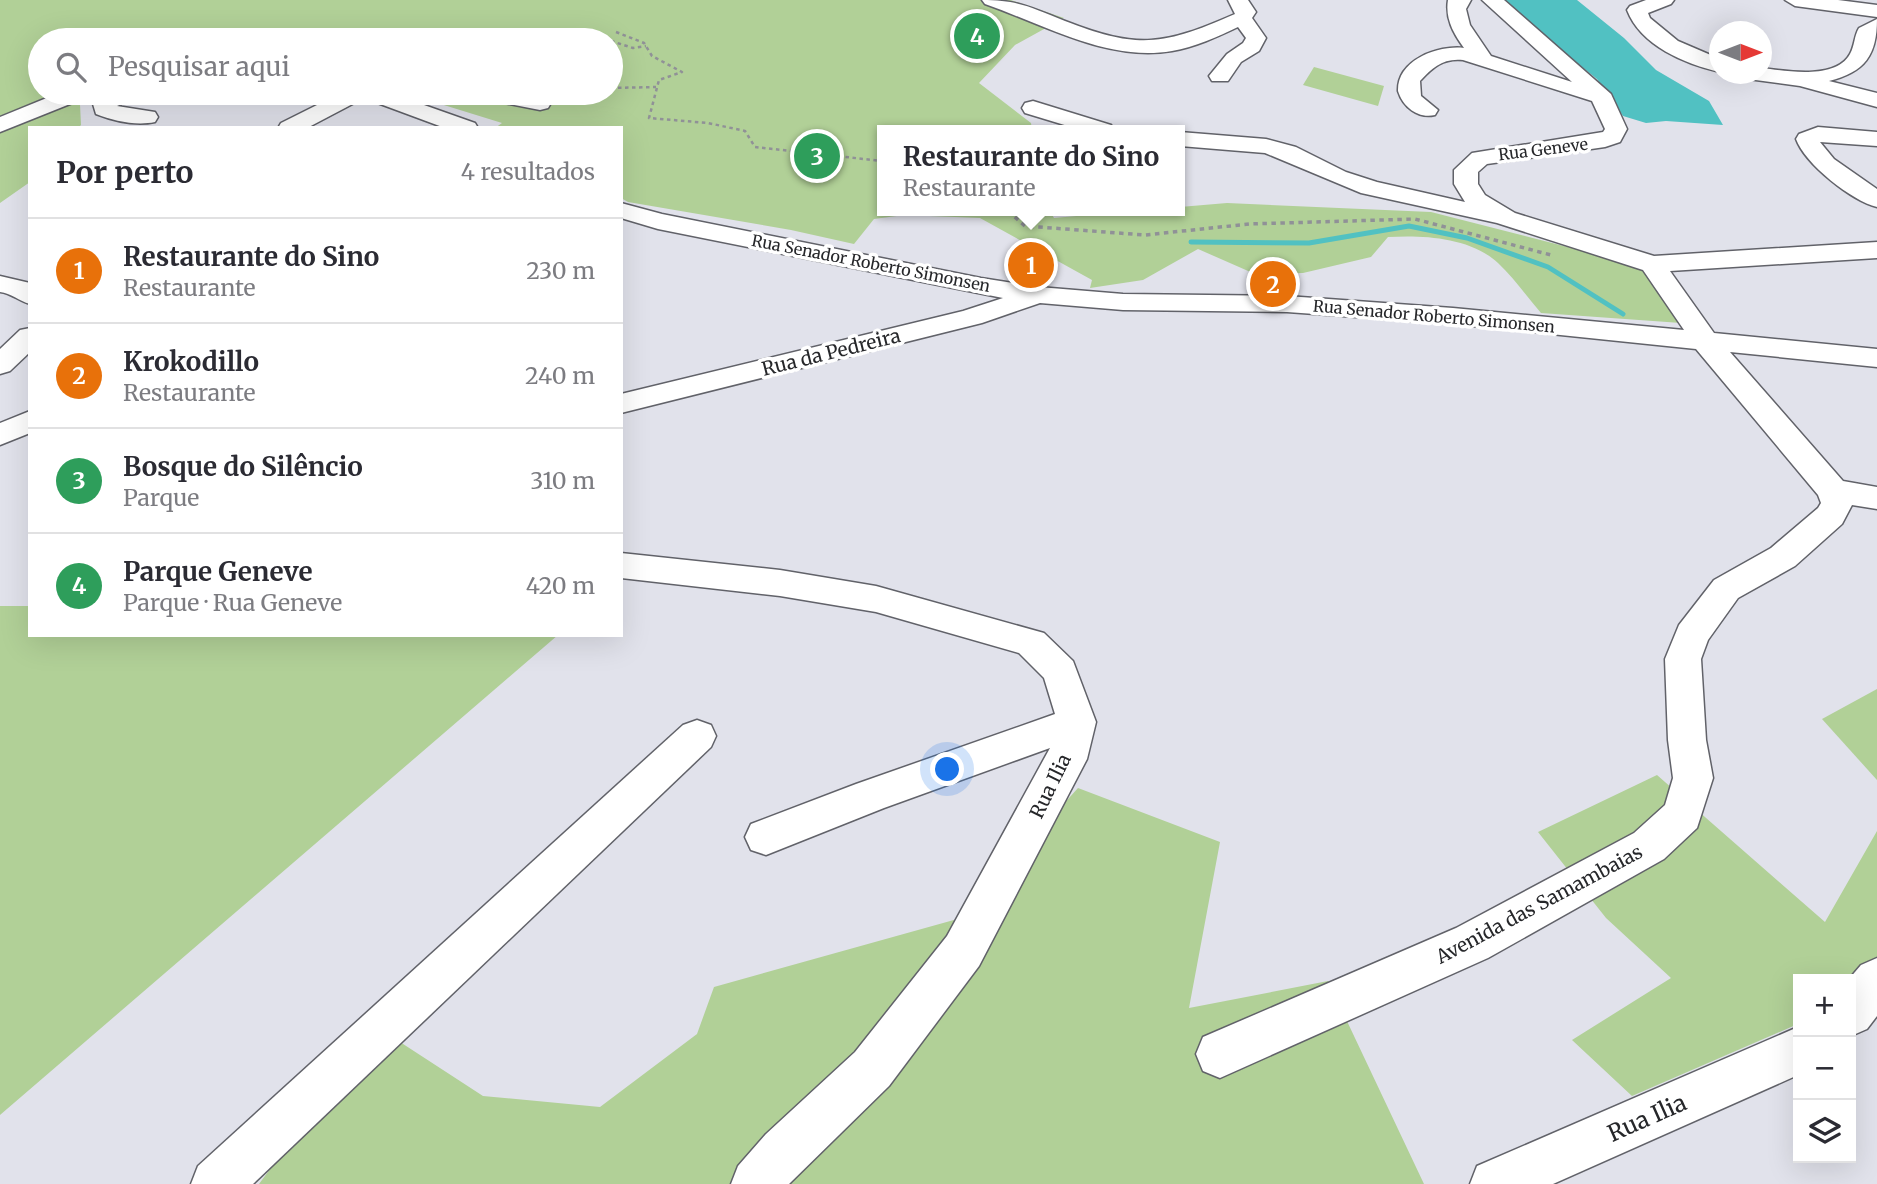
<!DOCTYPE html>
<html lang="pt">
<head>
<meta charset="utf-8">
<style>
	:root { --surface:#fff; --page:#f7f7f7; --text:#2b2b33; --muted:#7c7c81; --line:#e1e1e2; --accent:#ea580c }
	body { margin:0; font-family:Merriweather,serif; background:var(--page); color:var(--text) }
	.controls { position:absolute; right:21px; bottom:21px; display:grid; overflow:hidden; border-radius:0px; box-shadow:0 7px 28px #0002 }
	.controls button { width:63px; height:63px; display:grid; place-items:center; padding:0; border:0; border-bottom:2px solid var(--line); background:var(--surface); color:var(--text); font:35px sans-serif }
	.compass { position:absolute; left:1709px; top:21px; width:63px; height:63px; border-radius:50%; background:var(--surface); box-shadow:0 7px 28px #0002; rotate:90deg }
	.you { position:absolute; left:948px; top:770px; width:24px; height:24px; margin:-18px; border:5px solid #fff; border-radius:50%; background:#1a73e8; box-shadow:0 0 0 10px #1a73e833 }
	.badge { display:grid; place-items:center; width:46px; height:46px; border-radius:50%; background:var(--accent); color:#fff; font-size:23px; font-weight:700 }
	.pin { position:absolute; translate:-50% -50%; border:4px solid #fff; box-shadow:0 2px 7px #0006 }
	.popup { position:absolute; left:877px; top:125px; width:308px; height:91px; box-sizing:border-box; display:grid; place-content:center; border-radius:0px; background:var(--surface); filter:drop-shadow(0 2px 5px #0005); font-size:23px; white-space:nowrap; color:var(--muted) }
	.popup b { font-size:26px; color:var(--text) }
	.popup::after { content:''; position:absolute; left:50%; top:100%; margin-left:-14px; border:14px solid transparent; border-top-color:var(--surface) }
	.list { margin:0; padding:0; list-style:none }
	h2 { display:flex; justify-content:space-between; align-items:center; height:91px; margin:0; padding:0 28px; font-size:30px }
	h2 small { font-size:23px; font-weight:400; color:var(--muted) }
	.list li { display:grid; grid-template-columns:46px 1fr auto; gap:21px; align-items:center; box-sizing:border-box; height:105px; padding:0 28px; border-top:2px solid var(--line) }
	.list b { display:block; font-size:26px; white-space:nowrap }
	.list p { margin:0; font-size:23px; white-space:nowrap; color:var(--muted) }
	.list em { font-size:23px; font-style:normal; color:var(--muted) }
	.icon { flex:none; width:38px; height:38px; fill:none; stroke:currentColor; stroke-width:2; stroke-linecap:round; stroke-linejoin:round }
	.map { position:relative; flex:none; width:1877px; height:1184px; overflow:hidden }
	.search { position:absolute; background:var(--surface); box-shadow:0 7px 28px #0002; left:28px; top:28px; width:595px; height:77px; display:flex; align-items:center; gap:18px; box-sizing:border-box; padding:0 24px; border-radius:38px; color:var(--muted); font-size:26px }
	.panel { position:absolute; background:var(--surface); box-shadow:0 7px 28px #0002; left:28px; top:126px; width:595px; height:511px; border-radius:0px }
	.map>svg:first-child { display:block }
	.green { fill:#b1d097 }
	.water { fill:#51c1c2 }
	.lines { fill:none; stroke-linecap:round; stroke-linejoin:round }
	.stream { stroke:#51c1c2; stroke-width:5 }
	.minor-casing { stroke:#616269; stroke-width:3 }
	.path-far1 { stroke:#909197; stroke-width:2.5; stroke-dasharray:3.5 3.5; stroke-linecap:butt }
	.path { stroke:#909197; stroke-width:3.5; stroke-dasharray:4.5 4.5; stroke-linecap:butt }
	.minor { fill:#fff; fill-rule:evenodd }
	.labels { text-anchor:middle; stroke-width:7; stroke-linejoin:round; paint-order:stroke }
	.far-street-label { font-size:16px; fill:#26272a; stroke:#fff }
	.street-label { font-size:19px; fill:#26272a; stroke:#fff }
	.near-street-label { font-size:23px; fill:#26272a; stroke:#fff }
</style>
</head>
<body>
<div class="map">
<svg width="1877" height="1184" viewBox="0 0 1877 1184">
	<rect width="100%" height="100%" fill="#e1e2eb"/>
	<g class="green">
		<path d="M0,0H1011L1064,18L1015,45L979,83L1031,123L1032,130H882V211H1050L1054,218L1132,211H1180V207L1227,203L1431,212L1587,252L1642,269L1681,323L1541,313C1527,297 1514,278 1498,263C1470,237 1423,235 1388,237L1371,257L1303,273L1255,274L1198,249L1143,280L1090,288L1092,280L980,218L904,215L874,219L854,244L791,230L628,202L621,198V128H495L502,123L405,93H611V40H357L276,29L222,40H40V93H102L80,104L81,125L78,128H30V182L0,203Z"/>
		<path d="M1314,67L1384,86L1378,106L1303,85Z"/>
		<path d="M0,606H30V635H558L0,1115Z"/>
		<path d="M1877,689V780L1822,719Z"/>
		<path d="M1657,775L1825,922L1877,831V993L1851,979H1798V1024L1632,1096L1572,1040L1671,978L1606,918L1538,832Z"/>
		<path d="M1078,788L1220,842L1189,1008L1328,981L1424,1184H259L344,1069L400,1042L483,1096L600,1107L697,1034L714,987L961,918Z"/>
	</g>
	<path class="water" d="M1498,0H1577L1624,38L1656,70L1709,101L1723,125L1666,121L1646,123L1623,116L1597,79Z"/>
	<g class="lines">
		<path class="stream" d="M1191,242L1309,243L1409,226L1467,238L1548,267L1623,314"/>
		<defs>
			<g id="minor">
				<path d="M982,0C1019,0 1032,8 1065,21C1139,50 1164,45 1235,14L1228,0H1248L1256,12L1252,18L1266,38L1259,51L1241,62L1228,81H1212L1209,76L1227,54L1243,43L1246,38L1238,27C1217,37 1195,47 1172,51C1107,62 1045,25 985,4Z"/>
				<path d="M1448,0H1471L1466,9L1470,25L1491,56L1572,82L1482,0H1504L1611,94L1627,129L1620,142L1605,147L1487,164L1478,172V184L1485,195L1515,213L1654,256L1877,242V258L1670,271L1714,333L1877,349V367L1730,352L1843,481L1877,487V509L1852,505L1842,524L1795,566L1738,598L1708,640L1701,659L1706,740L1713,778L1697,828L1664,859L1488,958L1220,1078L1203,1071L1196,1054L1203,1037L1456,928L1634,833L1665,805L1673,778L1668,740L1665,659L1679,625L1714,580L1771,548L1818,508L1821,503L1818,495L1696,349L1453,324L1287,312L1123,310L1040,303L982,323L621,413V394L963,311L1003,298L658,229L621,218V203L662,214L981,278L1039,287L1123,294L1287,296L1453,308L1684,330L1643,270L1497,223L1361,193L1265,153L1180,146V132L1266,139L1296,147L1346,172L1377,182L1465,202L1454,184V170L1472,153L1603,132L1605,129L1592,101L1463,60C1443,58 1433,67 1420,81L1421,96L1438,110L1435,115C1418,119 1403,107 1398,91C1397,60 1438,45 1464,48C1453,33 1445,18 1448,0Z"/>
				<path d="M1646,0H1674L1671,4L1648,13L1650,18L1678,41L1720,59V72C1685,64 1641,46 1627,10L1630,6Z"/>
				<path d="M1785,0H1838L1877,5V17L1795,6Z"/>
				<path d="M1877,19C1877,55 1865,72 1829,81L1877,93V107L1800,86L1748,79L1745,74H1762V68C1785,71 1836,80 1850,54C1855,45 1854,36 1859,28Z"/>
				<path d="M59,93H88L85,98L0,132V117Z"/>
				<path d="M110,93H138L135,98L117,106L155,112L158,117L155,122C136,126 114,121 96,114L93,104L96,99Z"/>
				<path d="M341,93H390L475,123L478,128H445L364,98L307,128H278L281,123Z"/>
				<path d="M476,93H521L548,98L551,103L548,108L540,110L479,98Z"/>
				<path d="M1033,101L1111,125L1114,130H1081L1025,113L1022,108L1025,103Z"/>
				<path d="M1818,127L1877,132V146L1820,142L1834,159L1877,189V207C1852,201 1805,164 1796,139L1799,134Z"/>
				<path d="M0,276L30,283V304C19,301 11,293 0,292Z"/>
				<path d="M30,328V352L10,371L0,374V349L20,330Z"/>
				<path d="M30,411V433L0,445V423Z"/>
				<path d="M621,553L780,570L876,586L1044,633L1073,661L1096,722L1087,759L979,966L889,1086L789,1184H731L738,1166L766,1134L855,1052L947,936L1050,748L884,808L766,855L751,850L745,837L751,824L856,784L1055,714L1044,678L1019,653L876,612L780,596L621,578Z"/>
				<path d="M697,720L711,725L716,736L711,747L253,1184H191L198,1166L683,725Z"/>
				<path d="M1877,958V1016L1867,1029L1851,1036L1849,979L1861,965Z"/>
				<path d="M1798,1027V1075L1553,1184H1470L1477,1166Z"/>
			</g>
		</defs>
		<use href="#minor" class="minor-casing"/>
		<g class="path-far1">
			<path d="M616,32L644,43L652,56L682,72L659,80L649,118L708,123L745,131L755,147L882,161"/>
			<path d="M611,41L633,48L646,46"/>
			<path d="M611,88L656,87"/>
		</g>
		<path class="path" d="M1008,211L1025,226L1145,235L1249,224L1415,219L1551,255"/>
		<use href="#minor" class="minor"/>
	</g>
	<g class="labels">
		<g class="far-street-label">
			<text transform="translate(1543 149) rotate(-7)" y="6">Rua Geneve</text>
			<text transform="translate(871 263) rotate(11)" y="6">Rua Senador Roberto Simonsen</text>
			<text transform="translate(1434 316) rotate(5)" y="6">Rua Senador Roberto Simonsen</text>
		</g>
		<g class="street-label">
			<text transform="translate(831 352) rotate(-14)" y="7">Rua da Pedreira</text>
			<text transform="translate(1050 786) rotate(-64)" y="7">Rua Ilia</text>
			<text transform="translate(1539 904) rotate(-28)" y="7">Avenida das Samambaias</text>
		</g>
		<g class="near-street-label">
			<text transform="translate(1647 1118) rotate(-24)" y="8">Rua Ilia</text>
		</g>
	</g>
</svg>
<div class="controls">
<button>+</button>
<button>−</button>
<button><svg class="icon" aria-label="layers" viewBox="0 0 24 24"><path d="M12 4l9 5-9 5-9-5zM3 14l9 5 9-5"/></svg></button>
</div>
<svg class="compass" viewBox="-18 -18 36 36"><path d="M0-13l5 13h-10z" fill="#e53935"/><path d="M0 13l5-13h-10z" fill="#7c7c81"/></svg>
<div class="you"></div>
<div class="pin badge" style="left:1031px;top:265px;background:#e8710a">1</div>
<div class="popup"><b>Restaurante do Sino</b>Restaurante</div>
<div class="pin badge" style="left:1273px;top:284px;background:#e8710a">2</div>
<div class="pin badge" style="left:817px;top:156px;background:#2e9e5b">3</div>
<div class="pin badge" style="left:977px;top:36px;background:#2e9e5b">4</div>
<div class="search"><svg class="icon" aria-label="search" viewBox="0 0 24 24"><circle cx="10" cy="10" r="6"/><path d="M15 15l6 6"/></svg>Pesquisar aqui</div>
<section class="panel">
<h2>Por perto<small>4 resultados</small></h2>
<ul class="list">
<li><span class="badge" style="background:#e8710a">1</span><div><b>Restaurante do Sino</b><p>Restaurante</p></div><em>230 m</em></li>
<li><span class="badge" style="background:#e8710a">2</span><div><b>Krokodillo</b><p>Restaurante</p></div><em>240 m</em></li>
<li><span class="badge" style="background:#2e9e5b">3</span><div><b>Bosque do Silêncio</b><p>Parque</p></div><em>310 m</em></li>
<li><span class="badge" style="background:#2e9e5b">4</span><div><b>Parque Geneve</b><p>Parque · Rua Geneve</p></div><em>420 m</em></li>
</ul>
</section>
</div>
</body>
</html>
